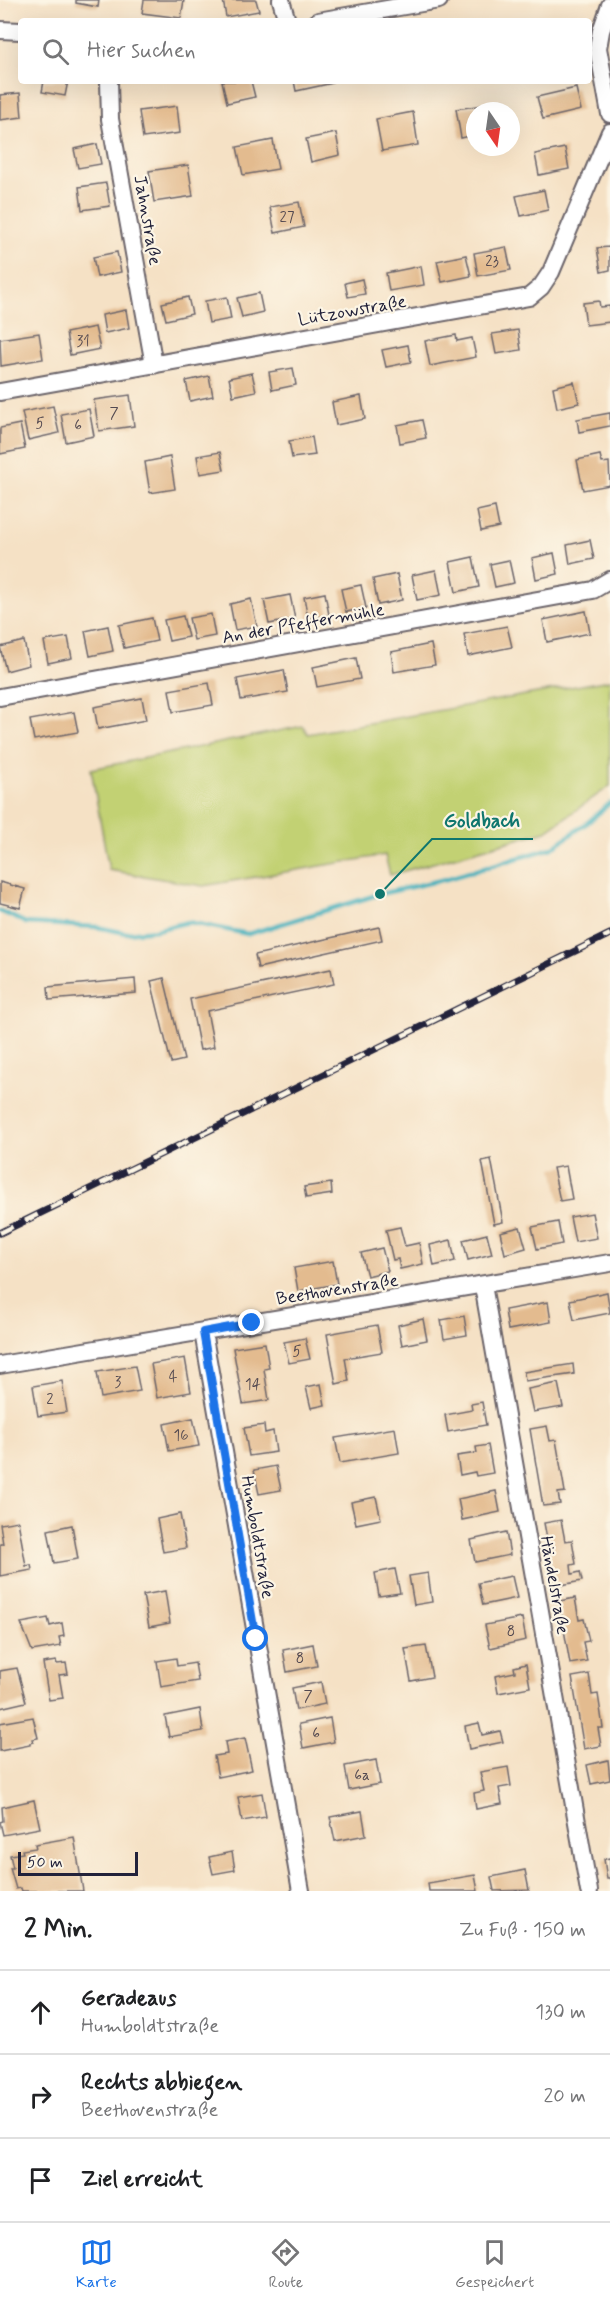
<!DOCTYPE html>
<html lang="de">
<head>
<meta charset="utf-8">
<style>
	:root { --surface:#fff; --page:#f2f2f2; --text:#202124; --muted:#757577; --line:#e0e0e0; --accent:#1a73e8 }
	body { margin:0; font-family:Mynerve,sans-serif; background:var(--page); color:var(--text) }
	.compass { position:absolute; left:466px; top:102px; width:54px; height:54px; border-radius:50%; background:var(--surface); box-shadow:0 6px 24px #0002; rotate:167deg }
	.scale { position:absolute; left:18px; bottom:15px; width:120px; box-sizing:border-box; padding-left:6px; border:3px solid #22223b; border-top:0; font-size:16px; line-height:21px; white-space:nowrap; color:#22223b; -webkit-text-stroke:4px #fcf5e5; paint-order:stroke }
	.stop { position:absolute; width:18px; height:18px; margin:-14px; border:4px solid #1a73e8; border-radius:50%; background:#fff }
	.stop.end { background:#1a73e8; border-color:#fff; box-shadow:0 2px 6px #0008 }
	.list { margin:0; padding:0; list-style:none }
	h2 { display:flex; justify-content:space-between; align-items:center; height:78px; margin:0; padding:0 24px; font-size:26px }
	h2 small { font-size:20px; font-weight:400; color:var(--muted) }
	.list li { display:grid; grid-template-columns:39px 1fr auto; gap:18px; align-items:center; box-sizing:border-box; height:84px; padding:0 24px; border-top:2px solid var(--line) }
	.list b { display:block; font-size:22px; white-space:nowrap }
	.list p { margin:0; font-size:20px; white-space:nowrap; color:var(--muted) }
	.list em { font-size:20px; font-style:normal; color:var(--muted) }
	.icon { flex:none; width:33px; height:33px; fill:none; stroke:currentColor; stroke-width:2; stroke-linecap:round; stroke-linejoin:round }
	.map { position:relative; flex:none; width:610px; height:1891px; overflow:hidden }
	.search { position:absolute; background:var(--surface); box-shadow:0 6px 24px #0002; left:18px; right:18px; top:18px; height:66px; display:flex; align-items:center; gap:15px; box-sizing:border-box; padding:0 21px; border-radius:6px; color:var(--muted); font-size:22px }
	.sheet { height:330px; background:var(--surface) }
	nav { display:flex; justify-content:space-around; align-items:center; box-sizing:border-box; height:84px; border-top:2px solid var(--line); background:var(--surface); font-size:16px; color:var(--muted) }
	nav a { display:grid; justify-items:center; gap:3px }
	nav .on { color:var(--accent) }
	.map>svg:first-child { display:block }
	.green { fill:#c2d173; stroke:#727a57; stroke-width:1.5 }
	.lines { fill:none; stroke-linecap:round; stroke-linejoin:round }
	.stream { stroke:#41b0bd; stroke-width:4.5 }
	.building { fill:#e3bb8f }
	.minor-casing { stroke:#6c656b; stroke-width:20 }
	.minor { stroke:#fff; stroke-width:16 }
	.rail-casing { stroke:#22223b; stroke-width:7 }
	.rail { stroke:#fcf5e5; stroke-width:4.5; stroke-dasharray:14; stroke-linecap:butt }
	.route { stroke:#1a73e8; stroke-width:8 }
	.labels { text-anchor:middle; stroke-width:4.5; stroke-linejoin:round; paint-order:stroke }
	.number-label { font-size:15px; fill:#524850 }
	.street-label { font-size:18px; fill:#22223b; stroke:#fcf5e5 }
	.leader { fill:none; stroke:#0f766e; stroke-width:2 }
	.callout-dot { fill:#0f766e; stroke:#fcf5e5; stroke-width:2 }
	.callout-label { font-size:20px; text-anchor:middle; font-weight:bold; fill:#0f766e; stroke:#fcf5e5; stroke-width:4.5; stroke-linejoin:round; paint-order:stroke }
</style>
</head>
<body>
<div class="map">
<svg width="610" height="1891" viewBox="0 0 610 1891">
	<rect width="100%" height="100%" fill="#fcf5e5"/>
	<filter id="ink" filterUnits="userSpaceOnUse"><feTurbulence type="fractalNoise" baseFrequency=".0167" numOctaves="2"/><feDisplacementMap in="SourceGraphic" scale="12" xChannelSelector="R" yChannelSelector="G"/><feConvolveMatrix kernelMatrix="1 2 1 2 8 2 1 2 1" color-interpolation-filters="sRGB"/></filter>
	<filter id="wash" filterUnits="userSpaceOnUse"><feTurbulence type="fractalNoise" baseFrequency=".008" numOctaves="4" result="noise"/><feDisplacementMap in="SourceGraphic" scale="24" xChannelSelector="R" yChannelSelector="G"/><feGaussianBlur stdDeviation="1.35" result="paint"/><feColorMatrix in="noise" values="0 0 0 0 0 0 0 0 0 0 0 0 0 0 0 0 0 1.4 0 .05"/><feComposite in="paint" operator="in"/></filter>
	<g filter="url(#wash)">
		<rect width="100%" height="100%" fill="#f5e1c5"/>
		<path class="green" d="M610,680V786L546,831L390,875L385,855L203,886L109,870L91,769L303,726L308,734Z"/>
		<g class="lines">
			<path class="stream" d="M0,911L26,923L97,927L126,933L156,930L188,922L248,934L380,894L446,879L552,848L587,823L610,803"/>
		</g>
		<g id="blocks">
			<g class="building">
				<path d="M76,0H99L98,7L76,3Z"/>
				<path d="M144,0H184L181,18L142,13Z"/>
				<path d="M223,0H256L259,11L226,17Z"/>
				<path d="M44,81H68L65,96L42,92Z"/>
				<path d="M222,81H251L255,97L227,103Z"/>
				<path d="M294,81H332L333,83L296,91Z"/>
				<path d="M576,88L581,110L543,119L537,97Z"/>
				<path d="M20,93L22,117L0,120V95Z"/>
				<path d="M483,105L484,111H475V135L461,138L456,109Z"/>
				<path d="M177,106L180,133L143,138L139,111Z"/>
				<path d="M413,112L418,145L382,151L376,119Z"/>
				<path d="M336,133L340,155L311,162L306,139Z"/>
				<path d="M273,140L278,169L243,175L237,147Z"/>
				<path d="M97,144L101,164L78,168L74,149Z"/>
				<path d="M565,148L569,169L539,175L535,154Z"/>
				<path d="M188,165L193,196L154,202L149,171Z"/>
				<path d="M106,183L110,206L82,210L79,187Z"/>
				<path d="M544,190L548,210L521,216L516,196Z"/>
				<path d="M299,202L304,227L275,233L270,207Z"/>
				<path d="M506,247L511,270L478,276L474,253Z"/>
				<path d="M610,247V270L601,272L597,248Z"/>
				<path d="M117,252L121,272L97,277L93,257Z"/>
				<path d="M466,255L471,276L442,282L437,261Z"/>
				<path d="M421,266L424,285L389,291L386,273Z"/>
				<path d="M362,279L365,294L348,297L345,283Z"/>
				<path d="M259,293L263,312L242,317L237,298Z"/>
				<path d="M188,297L192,314L166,320L162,303Z"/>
				<path d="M227,297L231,319L209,323L205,301Z"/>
				<path d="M599,301L600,307L610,306V322L586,325L583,303Z"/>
				<path d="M126,310L129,328L105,333L102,315Z"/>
				<path d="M95,327L100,349L70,355L66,333Z"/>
				<path d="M518,330L521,350L496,354L492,334Z"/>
				<path d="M39,333L43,359L1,366L0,339Z"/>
				<path d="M456,335L457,341L472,338L476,357L430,366L425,341Z"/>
				<path d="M408,345L411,362L386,367L382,350Z"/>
				<path d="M293,368L296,385L272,390L269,372Z"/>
				<path d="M252,373L256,391L233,396L229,378Z"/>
				<path d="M209,376L213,396L190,401L186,381Z"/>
				<path d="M574,382L579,403L557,408L553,387Z"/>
				<path d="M130,395L134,426L99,431L94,400Z"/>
				<path d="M361,396L365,419L336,425L332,402Z"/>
				<path d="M53,406L59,433L28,440L22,412Z"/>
				<path d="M89,409L94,436L66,442L61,414Z"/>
				<path d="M610,413V426L579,432L577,419Z"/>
				<path d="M422,420L426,438L400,443L397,425Z"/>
				<path d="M20,424L25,449L0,454V428Z"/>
				<path d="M312,437L315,455L292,458L289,441Z"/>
				<path d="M220,452L224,470L200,474L197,456Z"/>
				<path d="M600,455L602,463L609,462L610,485L583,490L577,460Z"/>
				<path d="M170,457L175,489L150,493L145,462Z"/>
				<path d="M495,507L499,527L481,531L477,511Z"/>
				<path d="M590,540L594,559L570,564L567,545Z"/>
				<path d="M554,553L558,574L536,579L532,558Z"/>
				<path d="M473,557L479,587L456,592L450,562Z"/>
				<path d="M509,560L514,583L495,587L490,564Z"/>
				<path d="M436,570L441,595L417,600L412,575Z"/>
				<path d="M397,574L402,600L378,605L373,579Z"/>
				<path d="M361,585L366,608L346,612L341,589Z"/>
				<path d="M325,593L329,615L308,619L304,597Z"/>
				<path d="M290,595L295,619L269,624L264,600Z"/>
				<path d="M251,599L257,626L235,630L230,604Z"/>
				<path d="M586,611L590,633L547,642L543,620Z"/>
				<path d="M211,614L215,636L194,640L189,618Z"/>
				<path d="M183,616L188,637L169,641L164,620Z"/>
				<path d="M152,618L157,641L124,648L119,625Z"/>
				<path d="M108,626L113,651L90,656L85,631Z"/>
				<path d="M507,626L512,647L468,656L464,634Z"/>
				<path d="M68,637L72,658L48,663L44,641Z"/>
				<path d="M24,641L29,665L6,671L0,647Z"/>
				<path d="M431,644L435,665L394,672L391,652Z"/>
				<path d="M356,658L360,679L317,687L313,667Z"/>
				<path d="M284,670L288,692L241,700L237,679Z"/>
				<path d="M209,683L213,705L173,712L169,690Z"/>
				<path d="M142,698L146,720L98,729L94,707Z"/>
				<path d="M74,712L78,732L34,740L30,720Z"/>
				<path d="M0,882L25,889L20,908L0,903Z"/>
				<path d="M379,927L382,940L258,968L255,955Z"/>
				<path d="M331,969L334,984L207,1011L214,1047L200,1050L190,999Z"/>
				<path d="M164,978L184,1060L171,1063L151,981Z"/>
				<path d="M135,979L136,993L49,1000L48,987Z"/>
				<path d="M491,1159L503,1222L494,1224L482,1161Z"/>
				<path d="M566,1166L572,1199L560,1201L553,1168Z"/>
				<path d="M331,1183L332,1194L306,1198L304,1187Z"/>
				<path d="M592,1213L597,1238L575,1242L570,1217Z"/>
				<path d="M558,1222L562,1244L537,1249L532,1227Z"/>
				<path d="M400,1227L405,1246L419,1243L423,1264L400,1269L398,1259L393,1260L386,1230Z"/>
				<path d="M520,1227L526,1248L505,1254L500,1232Z"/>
				<path d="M487,1234L492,1254L468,1260L463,1240Z"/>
				<path d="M451,1240L455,1261L434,1266L430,1245Z"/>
				<path d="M382,1248L388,1271L367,1276L361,1253Z"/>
				<path d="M333,1261L337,1284L298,1291L294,1268Z"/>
				<path d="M607,1292L610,1313L574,1320L570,1300Z"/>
				<path d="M548,1302L551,1322L508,1330L505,1310Z"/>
				<path d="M464,1316L467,1335L444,1339L441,1320Z"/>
				<path d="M423,1319L427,1340L402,1345L398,1325Z"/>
				<path d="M377,1325L382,1352L345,1358L349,1381L336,1384L327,1334Z"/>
				<path d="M305,1338L310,1359L289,1363L284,1342Z"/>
				<path d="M265,1343L269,1368L264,1369L269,1400L243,1404L233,1348Z"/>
				<path d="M185,1358L191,1392L157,1398L151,1364Z"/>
				<path d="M573,1364L574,1374L525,1381L524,1372Z"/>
				<path d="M135,1366L140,1391L101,1398L97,1372Z"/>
				<path d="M62,1381L67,1412L38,1416L33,1386Z"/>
				<path d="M558,1383L563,1407L533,1412L528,1389Z"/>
				<path d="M321,1384L325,1405L311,1408L306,1387Z"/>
				<path d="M482,1402L486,1425L448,1432L445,1415L472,1410L471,1404Z"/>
				<path d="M193,1418L199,1446L169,1451L164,1424Z"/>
				<path d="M264,1425L265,1433L273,1431L276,1452L249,1456L244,1428Z"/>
				<path d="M547,1426L550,1441L556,1440L565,1492L558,1493L560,1504L543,1506L530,1429Z"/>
				<path d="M395,1428L399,1453L340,1463L335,1438Z"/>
				<path d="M488,1445L493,1473L476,1476L475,1472L460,1475L457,1456L477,1453L476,1447Z"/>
				<path d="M276,1466L281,1490L259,1494L254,1470Z"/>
				<path d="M496,1491L500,1512L462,1520L458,1499Z"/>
				<path d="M376,1497L381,1519L356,1524L351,1502Z"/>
				<path d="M180,1514L186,1548L163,1552L157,1519Z"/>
				<path d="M561,1520L565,1541L572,1540L576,1564L571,1565L572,1574L580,1572L582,1581L556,1586L544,1523Z"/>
				<path d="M18,1521L26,1566L31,1565L32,1570L0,1576V1544H3L0,1524Z"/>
				<path d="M72,1525L78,1559L54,1563L48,1530Z"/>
				<path d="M506,1532L510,1555L475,1562L471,1540Z"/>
				<path d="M395,1569L400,1593L379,1596L375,1573Z"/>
				<path d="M428,1573L432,1602L414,1605L409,1576Z"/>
				<path d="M512,1576L517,1598L483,1605L478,1583Z"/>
				<path d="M165,1591L170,1623L149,1627L143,1595Z"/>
				<path d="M575,1598L579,1620L584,1619L589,1641L583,1642L587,1661L570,1664L559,1601Z"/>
				<path d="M48,1618L50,1626L62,1623L64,1636L59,1637L61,1646L32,1651L21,1623Z"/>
				<path d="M522,1618L526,1640L490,1648L485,1625Z"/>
				<path d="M313,1644L317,1666L287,1672L283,1650Z"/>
				<path d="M426,1646L432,1677L411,1681L405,1649Z"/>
				<path d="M176,1658L177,1666L195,1663L198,1681L161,1687L157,1661Z"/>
				<path d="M56,1661L57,1664L66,1663L68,1674L59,1675L63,1698L49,1700L43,1663Z"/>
				<path d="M526,1664L530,1687L498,1693L495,1676L515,1672L514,1667Z"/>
				<path d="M17,1668L26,1702L0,1708V1671Z"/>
				<path d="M589,1674L592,1695L598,1694L603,1728H598L601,1746L584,1749L572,1677Z"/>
				<path d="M321,1682L325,1704L296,1710L292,1688Z"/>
				<path d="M200,1709L203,1731L169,1737L165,1716Z"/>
				<path d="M33,1717L38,1738L32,1739L33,1742L30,1743V1745L0,1751V1723Z"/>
				<path d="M330,1718L334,1742L303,1748L299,1724Z"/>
				<path d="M479,1723L482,1735L500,1731L503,1742L469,1749L465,1726Z"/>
				<path d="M245,1738L252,1770L218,1777L214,1756L227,1754L225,1742Z"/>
				<path d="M376,1760L380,1784L349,1790L345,1766Z"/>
				<path d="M608,1760L610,1780L591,1784L587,1765Z"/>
				<path d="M508,1767L511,1786L499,1788L502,1804L476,1809L474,1793L484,1791L480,1772Z"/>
				<path d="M262,1793L266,1817L242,1821L238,1797Z"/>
				<path d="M34,1800L40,1828L3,1835L0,1822L3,1821L2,1807Z"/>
				<path d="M362,1811L366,1835L335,1841L330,1817Z"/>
				<path d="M74,1837L83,1891H22L21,1888L16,1889L10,1868H13L10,1855L23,1853L22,1850L36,1848L35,1844Z"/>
				<path d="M232,1852L235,1870L213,1874L209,1857Z"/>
				<path d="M610,1858V1879H607L604,1859Z"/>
				<path d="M525,1870L529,1890L494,1891L491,1877Z"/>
				<path d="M475,1875L478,1891H429L428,1883Z"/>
			</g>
		</g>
	</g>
	<g filter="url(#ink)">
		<use href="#blocks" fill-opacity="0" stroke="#6c656b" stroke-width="1.5"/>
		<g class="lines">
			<defs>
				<g id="minor">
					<path d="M281,0L287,21"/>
					<path d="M610,5L601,31L598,48L610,114"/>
					<path d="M318,21L439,0"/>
					<path d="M0,30L21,31"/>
					<path d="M109,81L110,119L154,365"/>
					<path d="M0,392L529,297L541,287L551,272L610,132"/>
					<path d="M0,697L593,590L610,580"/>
					<path d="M483,1285L589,1891"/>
					<path d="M203,1332L301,1891"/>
					<path d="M0,1365L610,1263"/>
				</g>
			</defs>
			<use href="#minor" class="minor-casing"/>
			<use href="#minor" class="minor"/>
			<defs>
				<path id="rail" d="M0,1233L610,934"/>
			</defs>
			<use href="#rail" class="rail-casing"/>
			<use href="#rail" class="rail"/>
		</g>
	</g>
	<g class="lines" filter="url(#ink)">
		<path class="route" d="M252,1323L203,1332L256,1639"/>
	</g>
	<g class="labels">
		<g class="number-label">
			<text x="287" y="222">27</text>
			<text x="492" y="266">23</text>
			<text x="83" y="346">31</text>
			<text x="114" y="418">7</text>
			<text x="40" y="428">5</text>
			<text x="78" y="430">6</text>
			<text x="297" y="1356">5</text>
			<text x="173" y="1381">4</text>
			<text x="118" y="1387">3</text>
			<text x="253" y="1389">14</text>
			<text x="50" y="1404">2</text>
			<text x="181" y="1440">16</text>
			<text x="511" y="1636">8</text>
			<text x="300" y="1663">8</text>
			<text x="308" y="1701">7</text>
			<text x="316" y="1738">6</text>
			<text x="362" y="1780">6a</text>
		</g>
		<g class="street-label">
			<text transform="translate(148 220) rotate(80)" y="6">Jahnstraße</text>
			<text transform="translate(352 310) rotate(-10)" y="6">Lützowstraße</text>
			<text transform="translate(303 623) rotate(-10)" y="6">An der Pfeffermühle</text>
			<text transform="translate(337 1289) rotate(-9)" y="6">Beethovenstraße</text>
			<text transform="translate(258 1537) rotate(80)" y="6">Humboldtstraße</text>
			<text transform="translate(555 1585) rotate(80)" y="6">Händelstraße</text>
		</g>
	</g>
	<path class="leader" d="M380 894L432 839H533"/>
	<circle class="callout-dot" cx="380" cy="894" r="6"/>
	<g class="callout-label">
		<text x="482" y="827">Goldbach</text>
	</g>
</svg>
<svg class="compass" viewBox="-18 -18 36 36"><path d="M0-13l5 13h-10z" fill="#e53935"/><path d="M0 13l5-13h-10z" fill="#757577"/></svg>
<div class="scale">50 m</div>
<div class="stop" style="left:256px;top:1639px"></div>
<div class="stop end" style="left:252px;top:1323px"></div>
<div class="search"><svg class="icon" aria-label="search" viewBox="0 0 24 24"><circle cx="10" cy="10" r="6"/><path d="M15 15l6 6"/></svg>Hier suchen</div>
</div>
<section class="sheet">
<h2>2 Min.<small>Zu Fuß · 150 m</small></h2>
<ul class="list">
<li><svg class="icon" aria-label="ahead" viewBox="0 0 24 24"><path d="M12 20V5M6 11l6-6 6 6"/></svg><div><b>Geradeaus</b><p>Humboldtstraße</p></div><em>130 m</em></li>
<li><svg class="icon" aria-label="right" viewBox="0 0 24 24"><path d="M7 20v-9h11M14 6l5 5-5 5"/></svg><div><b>Rechts abbiegen</b><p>Beethovenstraße</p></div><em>20 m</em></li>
<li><svg class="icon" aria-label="arrive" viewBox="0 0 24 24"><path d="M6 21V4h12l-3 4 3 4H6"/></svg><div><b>Ziel erreicht</b></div></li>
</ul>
</section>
<nav>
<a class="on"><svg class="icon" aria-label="map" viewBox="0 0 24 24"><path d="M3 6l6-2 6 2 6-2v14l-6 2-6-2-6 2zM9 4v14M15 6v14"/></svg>Karte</a>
<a><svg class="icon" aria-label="directions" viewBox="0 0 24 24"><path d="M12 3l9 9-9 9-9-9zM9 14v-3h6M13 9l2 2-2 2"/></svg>Route</a>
<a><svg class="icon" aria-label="saved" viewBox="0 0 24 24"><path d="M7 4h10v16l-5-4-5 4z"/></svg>Gespeichert</a>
</nav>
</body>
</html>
